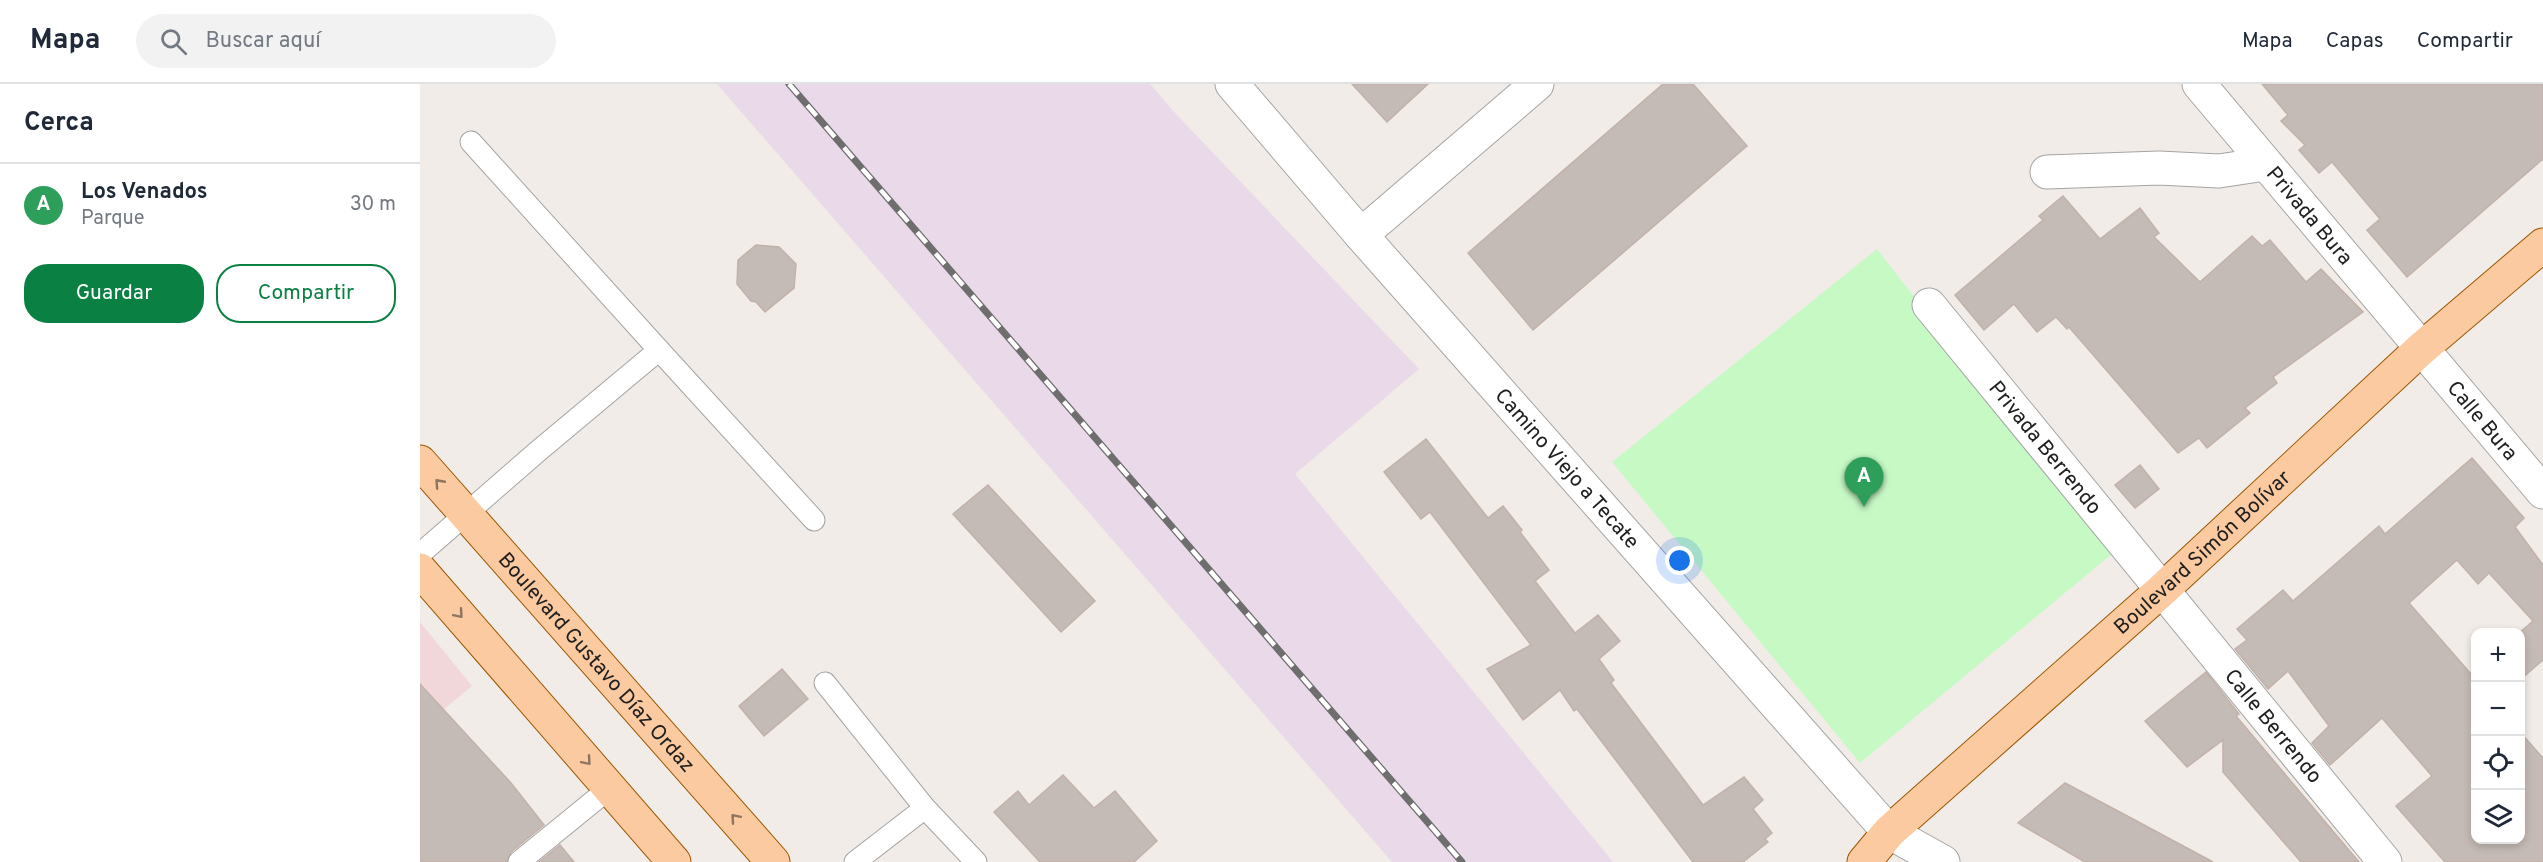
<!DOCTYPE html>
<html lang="es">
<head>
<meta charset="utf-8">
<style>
	:root { --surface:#fff; --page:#f2f2f3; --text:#1f2937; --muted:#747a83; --line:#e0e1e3; --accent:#0b8043 }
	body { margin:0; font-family:Overpass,sans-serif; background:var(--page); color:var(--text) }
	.controls { position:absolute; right:18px; bottom:18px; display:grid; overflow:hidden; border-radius:12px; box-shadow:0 3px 9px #0003 }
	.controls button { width:54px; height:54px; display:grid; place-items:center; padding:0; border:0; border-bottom:2px solid var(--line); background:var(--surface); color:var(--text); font:30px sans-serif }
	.you { position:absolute; left:1260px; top:477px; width:21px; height:21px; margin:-15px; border:4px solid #fff; border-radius:50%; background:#1a73e8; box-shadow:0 0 0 9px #1a73e833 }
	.badge { display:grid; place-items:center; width:39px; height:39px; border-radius:50%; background:var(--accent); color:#fff; font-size:20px; font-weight:700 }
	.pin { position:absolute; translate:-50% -50px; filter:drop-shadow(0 2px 3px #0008) }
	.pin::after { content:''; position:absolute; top:32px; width:21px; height:18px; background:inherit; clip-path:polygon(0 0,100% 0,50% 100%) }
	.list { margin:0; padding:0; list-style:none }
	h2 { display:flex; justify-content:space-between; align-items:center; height:78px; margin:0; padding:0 24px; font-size:26px }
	h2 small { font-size:20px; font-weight:400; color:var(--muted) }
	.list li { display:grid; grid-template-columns:39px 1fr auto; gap:18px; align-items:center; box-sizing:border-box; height:84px; padding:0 24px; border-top:2px solid var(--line) }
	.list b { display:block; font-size:22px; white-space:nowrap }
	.list p { margin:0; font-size:20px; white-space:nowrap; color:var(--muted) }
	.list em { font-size:20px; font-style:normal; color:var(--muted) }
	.actions { display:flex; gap:12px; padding:18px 24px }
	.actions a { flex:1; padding:14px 0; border:2px solid var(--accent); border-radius:24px; text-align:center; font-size:21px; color:var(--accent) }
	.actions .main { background:var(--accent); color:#fff }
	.icon { flex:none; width:33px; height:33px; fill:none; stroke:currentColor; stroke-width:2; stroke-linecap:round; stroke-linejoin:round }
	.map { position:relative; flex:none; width:2123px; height:778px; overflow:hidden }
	header { display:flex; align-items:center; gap:36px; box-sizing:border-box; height:84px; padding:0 30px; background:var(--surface); border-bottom:2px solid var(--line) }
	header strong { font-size:28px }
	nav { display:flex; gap:33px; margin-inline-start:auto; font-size:21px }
	.search { width:420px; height:54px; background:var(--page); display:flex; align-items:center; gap:15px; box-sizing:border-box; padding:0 21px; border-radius:33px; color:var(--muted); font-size:22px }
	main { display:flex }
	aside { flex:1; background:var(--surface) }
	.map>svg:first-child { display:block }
	.commercial { fill:#f1d7d9 }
	.industrial { fill:#ead9e8 }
	.park { fill:#c7f9c5 }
	.building { fill:#c5bbb6; stroke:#c2b1a9; stroke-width:1.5 }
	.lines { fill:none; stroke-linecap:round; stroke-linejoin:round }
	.lane-casing { stroke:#a4a4a4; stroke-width:23 }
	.street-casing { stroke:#a4a4a4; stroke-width:35 }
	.primary-casing { stroke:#9c5601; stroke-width:35 }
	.lane { stroke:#fff; stroke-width:21 }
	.street { stroke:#fff; stroke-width:33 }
	.primary { stroke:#fbcaa1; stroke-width:33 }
	.rail-casing { stroke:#6e6e6e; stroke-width:7 }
	.rail { stroke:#fff; stroke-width:4.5; stroke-dasharray:14; stroke-linecap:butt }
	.oneway { stroke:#8e7560 }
	.labels { text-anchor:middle; stroke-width:4.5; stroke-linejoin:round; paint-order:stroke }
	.street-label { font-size:21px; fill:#202020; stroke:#fff }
</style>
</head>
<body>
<header>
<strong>Mapa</strong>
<div class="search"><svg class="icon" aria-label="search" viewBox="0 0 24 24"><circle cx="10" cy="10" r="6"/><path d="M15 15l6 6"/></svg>Buscar aquí</div>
<nav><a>Mapa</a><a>Capas</a><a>Compartir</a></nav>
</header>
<main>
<aside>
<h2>Cerca<small></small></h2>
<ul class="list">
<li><span class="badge" style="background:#2e9e5b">A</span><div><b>Los Venados</b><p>Parque</p></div><em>30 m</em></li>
</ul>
<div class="actions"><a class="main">Guardar</a><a>Compartir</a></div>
</aside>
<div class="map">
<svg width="2123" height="778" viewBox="0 0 2123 778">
	<rect width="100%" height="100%" fill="#f1ece7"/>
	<path class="commercial" d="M0,538L52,602L0,645Z"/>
	<path class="industrial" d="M297,0H730L755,29L999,285L875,390L1193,778H972Z"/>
	<path class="park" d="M1457,165L1693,469L1440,679L1192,378Z"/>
	<g class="building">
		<path d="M932,0H1008L967,38Z"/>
		<path d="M1243,0H1273L1327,62L1113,246L1048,169Z"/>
		<path d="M1842,0H2123V75L1987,193L1947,146L1960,135L1912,78L1899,89L1879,66L1885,61L1861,37L1868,31Z"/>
		<path d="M1643,112L1680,155L1720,124L1739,149L1734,153L1780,198L1832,152L1842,162L1850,156L1886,198L1901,185L1943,228L1853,293L1857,299L1825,324L1830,329L1787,364L1779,354L1758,369L1649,243L1647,245L1636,233L1617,248L1594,220L1564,246L1535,211L1623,136L1619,132Z"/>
		<path d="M336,161L359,163L376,180L374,204L345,228L336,218L331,217L317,200L318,176Z"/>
		<path d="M1006,355L1068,434L1083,422L1102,446L1100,448L1129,486L1115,497L1155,549L1178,531L1200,557L1179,575L1194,596L1191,599L1283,721L1324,693L1343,716L1333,725L1352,749L1345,755L1348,758L1323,778H1273L1157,625L1154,627L1140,606L1103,636L1067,585L1111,561L1010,428L1001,435L964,388Z"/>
		<path d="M2052,374L2104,434L2095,443L2123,481V576L2100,596L2099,549L2113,537L2069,489L2058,500L2037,476L1989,519L2051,590L2055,585V756H2100V648L2123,674V778H2025L1976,722L2012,692L1962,634L1910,681L1892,659L1909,642L1868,587L1848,605L1815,565L1827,556L1817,545L1863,506L1873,517L1959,442L1965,450Z"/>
		<path d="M1720,381L1739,405L1715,424L1695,401Z"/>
		<path d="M568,401L675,517L641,548L533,430Z"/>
		<path d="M362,585L388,615L344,652L319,622Z"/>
		<path d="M1786,588L1819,630L1816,632L1939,778H1881L1803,688V656L1767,683L1725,637Z"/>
		<path d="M0,600L91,699L124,741L91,768L87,778H0Z"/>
		<path d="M643,691L674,724L695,707L737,757L714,778H620L574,728L598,707L609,721Z"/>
		<path d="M1645,699L1711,734L1793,778H1665L1598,739Z"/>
		<path d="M140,761L154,778H119Z"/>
	</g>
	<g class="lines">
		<defs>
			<g id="lane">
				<path d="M51,58L239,266"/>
				<path d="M0,470L117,368L239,266L394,436"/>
				<path d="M405,599L505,724L435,778"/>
				<path d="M505,724L556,778"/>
				<path d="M99,778L191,703"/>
			</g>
			<g id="street">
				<path id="s1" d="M812,0L941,151L1469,748L1523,778"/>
				<path id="s2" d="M1779,0L2123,408"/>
				<path d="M1627,88L1739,84L1799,87L1845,80"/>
				<path d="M941,151L1117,0"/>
				<path id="s3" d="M1509,221L1965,778"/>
			</g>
			<g id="primary">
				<path id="s4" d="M0,378L353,778"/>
				<path d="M0,486L254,778"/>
				<path id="s5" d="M1444,778L1469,748L1741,507L2001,265L2123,161"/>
			</g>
		</defs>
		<use href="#lane" class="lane-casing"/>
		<use href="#street" class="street-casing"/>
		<use href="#primary" class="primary-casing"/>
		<use href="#lane" class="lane"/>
		<use href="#street" class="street"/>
		<use href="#primary" class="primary"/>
		<defs>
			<path id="rail" d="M369,0L1042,778"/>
		</defs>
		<use href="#rail" class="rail-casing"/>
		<use href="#rail" class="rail"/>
	</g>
	<defs><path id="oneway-chevron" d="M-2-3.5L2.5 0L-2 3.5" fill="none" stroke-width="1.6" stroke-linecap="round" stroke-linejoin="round" transform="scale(1.5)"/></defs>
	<g class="oneway">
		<use href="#oneway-chevron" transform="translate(19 399) rotate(-132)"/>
		<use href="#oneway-chevron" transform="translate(39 530) rotate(49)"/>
		<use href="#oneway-chevron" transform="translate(167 677) rotate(49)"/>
		<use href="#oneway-chevron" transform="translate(315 734) rotate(-131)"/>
	</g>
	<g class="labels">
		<g class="street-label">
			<text dy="7" stroke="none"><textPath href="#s2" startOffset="172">Privada Bura</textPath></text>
			<text dy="7" stroke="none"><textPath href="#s2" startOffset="440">Calle Bura</textPath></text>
			<text dy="7" stroke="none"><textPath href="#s3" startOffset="184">Privada Berrendo</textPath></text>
			<text dy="7" stroke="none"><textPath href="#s1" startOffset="510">Camino Viejo a Tecate</textPath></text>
			<text dy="7" stroke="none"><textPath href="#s5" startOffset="459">Boulevard Simón Bolívar</textPath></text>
			<text dy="7" stroke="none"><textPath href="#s4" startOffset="267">Boulevard Gustavo Díaz Ordaz</textPath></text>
			<text dy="7" stroke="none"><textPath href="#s3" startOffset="544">Calle Berrendo</textPath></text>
		</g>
	</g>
</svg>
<div class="controls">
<button>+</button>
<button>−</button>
<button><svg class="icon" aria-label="locate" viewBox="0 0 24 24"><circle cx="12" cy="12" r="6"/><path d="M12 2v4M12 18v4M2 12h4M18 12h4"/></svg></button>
<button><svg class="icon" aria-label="layers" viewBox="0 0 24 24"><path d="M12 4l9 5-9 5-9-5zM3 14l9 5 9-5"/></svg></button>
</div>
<div class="you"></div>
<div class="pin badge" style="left:1444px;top:423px;background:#2e9e5b">A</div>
</div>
</main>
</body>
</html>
